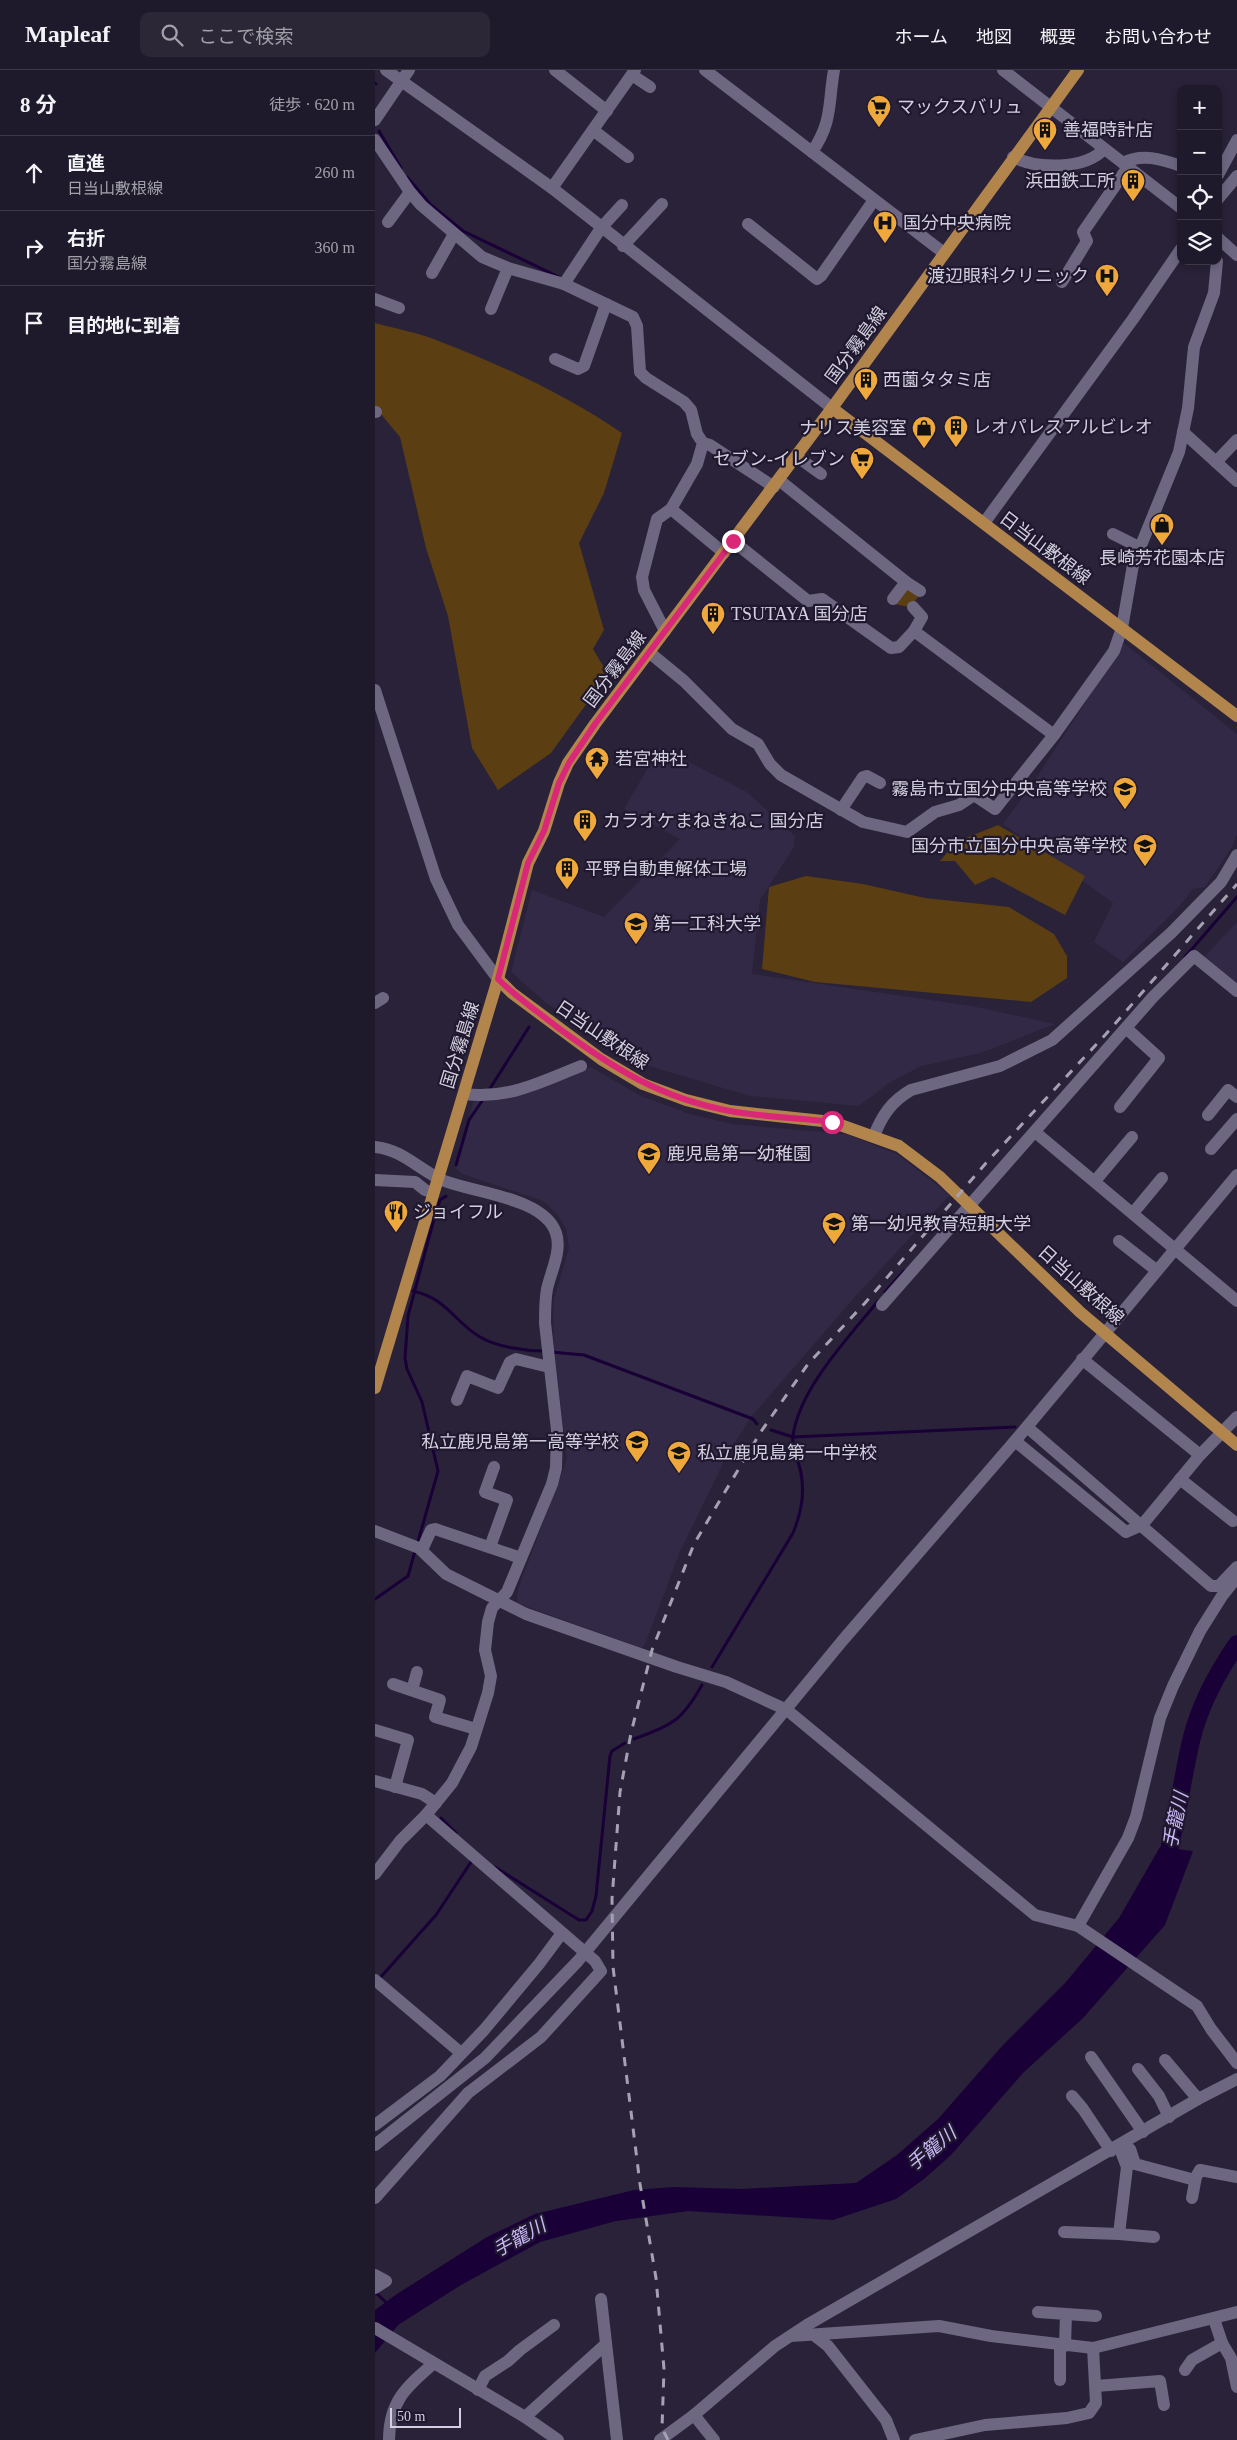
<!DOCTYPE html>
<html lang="ja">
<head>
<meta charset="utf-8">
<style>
	:root { --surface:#1f1a2b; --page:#2c2737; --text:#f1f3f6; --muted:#a1a1a9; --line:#3c3847 }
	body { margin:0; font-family:"Times New Roman","Noto Sans JP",serif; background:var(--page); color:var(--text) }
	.controls { position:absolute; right:15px; top:15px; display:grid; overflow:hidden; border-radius:10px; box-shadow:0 2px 8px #0003 }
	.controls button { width:45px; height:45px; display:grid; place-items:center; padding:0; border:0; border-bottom:1px solid var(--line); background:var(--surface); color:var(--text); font:25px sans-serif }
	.scale { position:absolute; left:15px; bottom:12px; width:71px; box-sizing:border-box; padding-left:5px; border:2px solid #d2cfde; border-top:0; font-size:14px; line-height:18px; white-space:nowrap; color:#d2cfde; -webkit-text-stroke:4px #1f182e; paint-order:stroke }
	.stop { position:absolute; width:15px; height:15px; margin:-11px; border:4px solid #db2777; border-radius:50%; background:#fff }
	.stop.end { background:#db2777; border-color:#fff; box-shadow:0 1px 5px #0008 }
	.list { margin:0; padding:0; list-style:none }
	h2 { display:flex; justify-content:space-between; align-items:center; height:65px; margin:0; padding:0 20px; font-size:21px }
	h2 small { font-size:16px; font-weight:400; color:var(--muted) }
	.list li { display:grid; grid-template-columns:32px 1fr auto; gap:15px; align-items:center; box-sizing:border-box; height:75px; padding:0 20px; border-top:1px solid var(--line) }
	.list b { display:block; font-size:19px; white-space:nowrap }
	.list p { margin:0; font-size:16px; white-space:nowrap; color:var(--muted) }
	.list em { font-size:16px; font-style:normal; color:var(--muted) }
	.icon { flex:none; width:28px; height:28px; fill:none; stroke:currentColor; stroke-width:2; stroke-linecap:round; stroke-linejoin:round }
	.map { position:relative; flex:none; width:862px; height:2370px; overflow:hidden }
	header { display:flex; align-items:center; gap:30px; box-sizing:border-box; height:70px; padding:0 25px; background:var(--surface); border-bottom:1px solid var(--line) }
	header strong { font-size:24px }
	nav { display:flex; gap:28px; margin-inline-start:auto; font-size:18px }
	.search { width:350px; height:45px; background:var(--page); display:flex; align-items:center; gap:12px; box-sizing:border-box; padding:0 18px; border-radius:10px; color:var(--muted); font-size:19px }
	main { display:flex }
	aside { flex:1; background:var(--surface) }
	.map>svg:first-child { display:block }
	.built { fill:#322946 }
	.green { fill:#5b3e12 }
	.water { fill:#190137 }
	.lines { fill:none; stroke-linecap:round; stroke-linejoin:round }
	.stream { stroke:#190137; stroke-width:3 }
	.river { stroke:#190137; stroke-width:18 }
	.minor { stroke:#6e6782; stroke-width:12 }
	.major { stroke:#b2854c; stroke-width:12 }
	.rail { stroke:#a5a1b3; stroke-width:3; stroke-dasharray:9 9; stroke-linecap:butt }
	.route { stroke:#db2777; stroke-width:6 }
	.labels { text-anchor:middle; stroke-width:4.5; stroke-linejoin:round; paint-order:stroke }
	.poi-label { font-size:18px; fill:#d2cfde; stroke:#1f182e; text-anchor:start }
	.street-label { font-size:18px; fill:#d2cfde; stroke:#1f182e }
	.water-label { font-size:19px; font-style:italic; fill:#cab8f9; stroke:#1f182e }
</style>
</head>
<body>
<header>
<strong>Mapleaf</strong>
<div class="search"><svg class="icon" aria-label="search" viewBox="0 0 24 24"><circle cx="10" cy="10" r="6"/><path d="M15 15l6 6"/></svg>ここで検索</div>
<nav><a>ホーム</a><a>地図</a><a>概要</a><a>お問い合わせ</a></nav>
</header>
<main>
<aside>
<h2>8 分<small>徒歩 · 620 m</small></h2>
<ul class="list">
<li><svg class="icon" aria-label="ahead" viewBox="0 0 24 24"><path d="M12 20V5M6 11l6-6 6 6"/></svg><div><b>直進</b><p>日当山敷根線</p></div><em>260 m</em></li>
<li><svg class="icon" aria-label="right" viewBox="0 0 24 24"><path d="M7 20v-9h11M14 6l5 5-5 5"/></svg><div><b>右折</b><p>国分霧島線</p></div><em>360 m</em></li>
<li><svg class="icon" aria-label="arrive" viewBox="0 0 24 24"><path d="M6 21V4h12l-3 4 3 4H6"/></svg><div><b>目的地に到着</b></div></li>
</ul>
</aside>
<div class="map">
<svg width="862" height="2370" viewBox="0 0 862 2370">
	<rect width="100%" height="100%" fill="#292239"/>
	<g class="built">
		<path d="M749,573L862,664V765L857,777L830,817L818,819L802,839L748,892L719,872L738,833L628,754L658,713Z"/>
		<path d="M285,677L372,722L420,766L419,777L385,830L377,904L597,936L680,954L606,983L546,996L514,1013L484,1036L375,1026L274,996L171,933L136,902L157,820L229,847L305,769L249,739Z"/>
		<path d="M862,852V914L829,887Z"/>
		<path d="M216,997L266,1026L315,1044L357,1054L471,1064L522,1084L575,1125L478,1229L377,1346L352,1385L305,1482L271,1572L267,1578L142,1533L143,1519L192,1389L179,1276L178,1244L179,1229L194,1178L191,1159L182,1144L168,1131L87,1104L79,1096L99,1031L139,1026Z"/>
	</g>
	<g class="green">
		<path d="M0,253C22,259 45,263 66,272C129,296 191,325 247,363L229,423L204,473L229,560L218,579L233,604L176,683L123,720L97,678L73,546L51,478L25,367L0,337Z"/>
		<path d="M533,517L545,525L535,537L519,534Z"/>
		<path d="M623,755L710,806L690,845L618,807L600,815L580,791H565L581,772Z"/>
		<path d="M431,806L488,814L550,828L634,837L679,864L692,886V908L656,932L440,912L387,899L394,817Z"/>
	</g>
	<path class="water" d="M785,1777L818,1781L790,1855L708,1948L648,2003L576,2085L549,2109L521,2129L458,2150L313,2141L241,2151L165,2172L86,2215L23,2255L0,2283V2240L22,2224L112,2167L160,2144L259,2120L299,2117L366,2119L481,2113L522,2085L563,2049L628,1975L691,1912L744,1848Z"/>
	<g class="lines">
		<g class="stream">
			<path d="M0,13L1,14"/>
			<path d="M4,61L26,98"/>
			<path d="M32,107L56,135L88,161L184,207"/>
			<path d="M810,887L862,827"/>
			<path d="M114,1020L154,957"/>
			<path d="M81,1095L94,1050L107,1031"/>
			<path d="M38,1221C73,1229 78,1251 105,1267C122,1277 150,1281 170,1281"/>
			<path d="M510,1222L529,1201"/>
			<path d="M176,1282L209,1285L378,1349L382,1354"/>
			<path d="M396,1360L418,1367L640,1357"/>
			<path d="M42,1475L63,1401L47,1332L32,1299L30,1288L33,1246L60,1145L65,1130L71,1126"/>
			<path d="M0,1529L33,1506L40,1481"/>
			<path d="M337,1597L418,1463C426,1443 430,1425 426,1403C424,1391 416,1378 418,1366C424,1319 474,1267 503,1231"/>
			<path d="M259,1669C298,1654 306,1652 327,1615"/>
			<path d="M66,1748L81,1763"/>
			<path d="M120,1797L204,1850H211L217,1841L221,1826L235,1686L237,1681L250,1673"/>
			<path d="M4,1909L61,1845L96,1792"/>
			<path d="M1,2223L14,2235"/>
		</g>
		<path class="river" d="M789,1800C801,1758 806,1714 816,1671C824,1637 842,1603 862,1574"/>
		<g class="minor">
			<path d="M11,0L177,118L457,338"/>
			<path d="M180,0L232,41"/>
			<path d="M330,0L569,183"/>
			<path d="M628,0L806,138"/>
			<path d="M257,5L275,17"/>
			<path d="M0,50L34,0"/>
			<path d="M218,60L253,87"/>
			<path d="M0,70L35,122L46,135L107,187L133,198L189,214L258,247L262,256L265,302L271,308L309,332L316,340L322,364L328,373L322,394L296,439L282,449L267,507L269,520L290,561"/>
			<path d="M437,82C458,51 453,34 459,0"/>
			<path d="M638,87C662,99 710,100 729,79"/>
			<path d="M748,93C767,83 786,89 806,96"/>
			<path d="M843,105L862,70"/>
			<path d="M177,118L260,0"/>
			<path d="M843,129L862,106"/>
			<path d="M13,152L35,122"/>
			<path d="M373,154L442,209L446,206L499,130"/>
			<path d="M843,168L862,185"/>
			<path d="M248,176L287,134"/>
			<path d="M57,203L79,164"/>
			<path d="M687,212L712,171L708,162L753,97"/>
			<path d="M189,214L226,158L247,135"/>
			<path d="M0,229L24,238"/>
			<path d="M116,239L133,198"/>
			<path d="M180,289L203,299L209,296L231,234"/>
			<path d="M0,342H1"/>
			<path d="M808,362L862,411"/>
			<path d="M328,373L335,375L399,417"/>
			<path d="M421,386L446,404"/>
			<path d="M841,392L862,370"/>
			<path d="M404,410L531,512L545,521"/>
			<path d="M296,439L349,483"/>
			<path d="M609,453L758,249L806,179"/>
			<path d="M738,464L764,477"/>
			<path d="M358,471L433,531L447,529L516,578L524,577L539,561L679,665"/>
			<path d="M518,529L531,512"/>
			<path d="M538,537L547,547L539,561"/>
			<path d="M275,583L309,611L357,659L383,674L395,694L406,705L488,752L532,762L560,742L584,735L599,725L620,739L679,665L739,581L747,558L758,495L804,382L813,338L819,277L839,223L842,191"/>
			<path d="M0,620L61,809L83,855L123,909"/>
			<path d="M466,740L488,707L492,706L505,713"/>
			<path d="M0,933L8,928"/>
			<path d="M89,1024C135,1029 163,1013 206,996"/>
			<path d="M745,1037L784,988L751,958"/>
			<path d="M833,1045L853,1020L862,1027"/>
			<path d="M660,1062L862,1231"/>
			<path d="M499,1066C507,1045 517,1031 536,1020L625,996L677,970L796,863L846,812L862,785"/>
			<path d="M0,1077C28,1080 43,1099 67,1110C98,1123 169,1127 181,1163C187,1181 176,1201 172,1219C170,1230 170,1241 170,1253L182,1360L181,1398L177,1414L132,1522L117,1538L113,1552L110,1580L116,1606L113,1623L96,1677L77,1713L51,1745L25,1771L0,1804"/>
			<path d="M836,1079L862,1049"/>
			<path d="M0,1110L40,1112L50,1120L58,1123"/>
			<path d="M720,1111L757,1067"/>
			<path d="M758,1143L787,1108"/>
			<path d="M744,1171L781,1200"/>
			<path d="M507,1235L778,927L819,886L862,921"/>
			<path d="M707,1289L825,1385"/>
			<path d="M82,1330L92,1306L123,1318L135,1292L141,1289L174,1297"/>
			<path d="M652,1357L836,1516H844L862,1497"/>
			<path d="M640,1371L751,1462L767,1455L825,1385L862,1347"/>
			<path d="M805,1409L858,1451"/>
			<path d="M0,1461L44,1478L71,1504L151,1544L302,1597L351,1612L412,1640L660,1845L703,1856L822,1936L836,1959L862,1993"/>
			<path d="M115,1477L132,1430L110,1422L119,1397"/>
			<path d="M47,1480L56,1460L60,1459L146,1488"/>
			<path d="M18,1614L65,1630L60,1647L101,1659"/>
			<path d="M37,1620L42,1602"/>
			<path d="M0,1660L33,1670L20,1717"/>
			<path d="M0,1711L47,1724L61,1733"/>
			<path d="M703,1856L753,1768L761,1747L785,1648L798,1616L825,1561L847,1526L862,1507"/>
			<path d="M0,1910L86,1983"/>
			<path d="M716,1987L768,2062"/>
			<path d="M790,1990L823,2029"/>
			<path d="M763,1999L784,2026L794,2047"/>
			<path d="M697,2026L708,2039L736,2081"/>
			<path d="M0,2055L65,2006L109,1960L164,1894L187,1863"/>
			<path d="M0,2075L110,1988L203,1891L468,1570L640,1371L862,1105"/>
			<path d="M744,2076L752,2097L744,2164L779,2167"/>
			<path d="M755,2079L760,2094L820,2110"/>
			<path d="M0,2128L93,2023L166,1967L226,1901L220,1891L51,1745"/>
			<path d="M817,2128L821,2107L825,2100L862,2107"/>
			<path d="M689,2162L744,2164"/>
			<path d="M0,2205L11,2211L0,2218"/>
			<path d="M226,2229L242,2370"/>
			<path d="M663,2242L691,2244L690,2276"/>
			<path d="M691,2244L721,2246"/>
			<path d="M0,2258L150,2347L183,2370"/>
			<path d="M439,2265L453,2276L511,2350L519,2370"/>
			<path d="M416,2266L564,2256L616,2266L718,2278L862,2242"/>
			<path d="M847,2273L856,2288L862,2317"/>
			<path d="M810,2300L817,2290L847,2273L839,2249"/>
			<path d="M685,2310V2275"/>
			<path d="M721,2316L785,2311L789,2335"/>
			<path d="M103,2320L110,2306L133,2291L145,2280L179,2255"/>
			<path d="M319,2345L339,2370"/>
			<path d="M150,2347L231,2274"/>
			<path d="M14,2370C14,2332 31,2317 58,2294"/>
			<path d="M285,2370L319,2345L400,2276L432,2255L823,2029L862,2009"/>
			<path d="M540,2370L610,2355L692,2348L714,2343L721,2333L718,2278"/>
		</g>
		<g class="major">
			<path d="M457,338L862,646"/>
			<path d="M123,909L137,923L226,989L268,1014L311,1030L355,1041L457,1052L524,1076L565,1107L705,1242L862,1375"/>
			<path d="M0,1318L123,909L153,793L169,761L184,713L193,693L220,654L457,338L703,0"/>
		</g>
		<path class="rail" d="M293,2370L287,2358L289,2299L281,2208L265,2114L238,1897L237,1829L245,1722L256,1663L277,1580L319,1474L385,1363L433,1294L490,1233L611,1093L731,964L862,814"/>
	</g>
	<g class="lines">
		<path class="route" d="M358,471L220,654L194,693L184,713L169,761L153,793L123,909C141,927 162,941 182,957C238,998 285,1028 355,1041C388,1047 423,1048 457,1052"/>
	</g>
	<defs>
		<symbol id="supermarket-pin" viewBox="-11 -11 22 30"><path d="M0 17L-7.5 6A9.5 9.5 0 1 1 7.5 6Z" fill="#eea83c" stroke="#1f182e"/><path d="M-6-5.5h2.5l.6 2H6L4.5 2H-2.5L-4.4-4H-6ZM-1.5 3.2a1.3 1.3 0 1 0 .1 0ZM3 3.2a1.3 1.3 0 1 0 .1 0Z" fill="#111"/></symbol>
		<symbol id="building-pin" viewBox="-11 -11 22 30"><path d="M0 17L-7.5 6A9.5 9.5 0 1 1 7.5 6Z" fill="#eea83c" stroke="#1f182e"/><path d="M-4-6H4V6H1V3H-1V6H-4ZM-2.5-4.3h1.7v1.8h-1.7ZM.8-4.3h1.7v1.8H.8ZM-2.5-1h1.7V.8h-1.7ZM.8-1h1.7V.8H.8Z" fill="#111"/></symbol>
		<symbol id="hospital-pin" viewBox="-11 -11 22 30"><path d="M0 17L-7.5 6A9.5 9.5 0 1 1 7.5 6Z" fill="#eea83c" stroke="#1f182e"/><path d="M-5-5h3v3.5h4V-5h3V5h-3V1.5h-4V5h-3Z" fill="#111"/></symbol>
		<symbol id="shop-pin" viewBox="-11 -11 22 30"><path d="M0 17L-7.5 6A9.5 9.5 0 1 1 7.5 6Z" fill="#eea83c" stroke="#1f182e"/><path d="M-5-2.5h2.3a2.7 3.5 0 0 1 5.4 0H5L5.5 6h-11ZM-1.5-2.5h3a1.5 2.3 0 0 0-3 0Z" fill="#111"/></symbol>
		<symbol id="temple-pin" viewBox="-11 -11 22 30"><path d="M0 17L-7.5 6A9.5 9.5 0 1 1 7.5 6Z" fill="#eea83c" stroke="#1f182e"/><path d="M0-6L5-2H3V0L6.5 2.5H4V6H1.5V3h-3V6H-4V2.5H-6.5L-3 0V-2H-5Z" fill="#111"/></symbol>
		<symbol id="school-pin" viewBox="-11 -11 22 30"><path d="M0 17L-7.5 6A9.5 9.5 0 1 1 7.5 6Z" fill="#eea83c" stroke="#1f182e"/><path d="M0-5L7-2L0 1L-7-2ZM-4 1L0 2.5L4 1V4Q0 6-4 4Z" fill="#111"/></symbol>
		<symbol id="university-pin" viewBox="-11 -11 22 30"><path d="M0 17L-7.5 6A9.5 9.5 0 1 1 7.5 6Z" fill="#eea83c" stroke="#1f182e"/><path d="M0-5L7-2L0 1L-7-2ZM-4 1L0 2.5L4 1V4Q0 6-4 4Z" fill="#111"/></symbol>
		<symbol id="restaurant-pin" viewBox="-11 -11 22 30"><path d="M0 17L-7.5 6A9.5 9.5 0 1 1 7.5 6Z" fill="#eea83c" stroke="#1f182e"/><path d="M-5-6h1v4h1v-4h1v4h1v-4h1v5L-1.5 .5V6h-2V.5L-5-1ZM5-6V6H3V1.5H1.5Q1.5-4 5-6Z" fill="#111"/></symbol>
	</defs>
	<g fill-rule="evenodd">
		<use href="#supermarket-pin" x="490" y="23" width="28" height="38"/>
		<use href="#building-pin" x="656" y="46" width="28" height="38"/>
		<use href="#building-pin" x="744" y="97" width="28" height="38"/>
		<use href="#hospital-pin" x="496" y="139" width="28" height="38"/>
		<use href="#hospital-pin" x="718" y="192" width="28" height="38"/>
		<use href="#building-pin" x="477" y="296" width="28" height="38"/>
		<use href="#building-pin" x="567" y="343" width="28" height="38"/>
		<use href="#shop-pin" x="535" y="344" width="28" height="38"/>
		<use href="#supermarket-pin" x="473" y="375" width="28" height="38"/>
		<use href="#shop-pin" x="773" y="441" width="28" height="38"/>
		<use href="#building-pin" x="324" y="530" width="28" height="38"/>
		<use href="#temple-pin" x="208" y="675" width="28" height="38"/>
		<use href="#school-pin" x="736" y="705" width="28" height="38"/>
		<use href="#building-pin" x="196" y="737" width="28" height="38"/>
		<use href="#school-pin" x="756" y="762" width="28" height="38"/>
		<use href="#building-pin" x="178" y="785" width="28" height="38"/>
		<use href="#university-pin" x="247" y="840" width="28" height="38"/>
		<use href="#school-pin" x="260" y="1070" width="28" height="38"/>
		<use href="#restaurant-pin" x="7" y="1128" width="28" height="38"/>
		<use href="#university-pin" x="445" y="1140" width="28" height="38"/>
		<use href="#school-pin" x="248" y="1358" width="28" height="38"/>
		<use href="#school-pin" x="290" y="1369" width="28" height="38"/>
	</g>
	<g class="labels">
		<g class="poi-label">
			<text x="522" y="43">マックスバリュ</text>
			<text x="688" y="66">善福時計店</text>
			<text x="740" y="117" text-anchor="end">浜田鉄工所</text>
			<text x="528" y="159">国分中央病院</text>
			<text x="714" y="212" text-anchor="end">渡辺眼科クリニック</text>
			<text x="508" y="316">西薗タタミ店</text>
			<text x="598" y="363">レオパレスアルビレオ</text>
			<text x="532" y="364" text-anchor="end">ナリス美容室</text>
			<text x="470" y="395" text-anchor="end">セブン-イレブン</text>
			<text x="787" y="494" text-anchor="middle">長崎芳花園本店</text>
			<text x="356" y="550">TSUTAYA 国分店</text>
			<text x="240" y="695">若宮神社</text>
			<text x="732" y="725" text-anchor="end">霧島市立国分中央高等学校</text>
			<text x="228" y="757">カラオケまねきねこ 国分店</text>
			<text x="752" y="782" text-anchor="end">国分市立国分中央高等学校</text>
			<text x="210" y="805">平野自動車解体工場</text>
			<text x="278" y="860">第一工科大学</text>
			<text x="292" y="1090">鹿児島第一幼稚園</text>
			<text x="38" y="1148">ジョイフル</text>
			<text x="476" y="1160">第一幼児教育短期大学</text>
			<text x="244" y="1378" text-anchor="end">私立鹿児島第一高等学校</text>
			<text x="322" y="1389">私立鹿児島第一中学校</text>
		</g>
		<g class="street-label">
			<text transform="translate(481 275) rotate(-54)" y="6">国分霧島線</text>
			<text transform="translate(670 478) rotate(37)" y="6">日当山敷根線</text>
			<text transform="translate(240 599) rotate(-53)" y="6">国分霧島線</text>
			<text transform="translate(227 965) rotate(34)" y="6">日当山敷根線</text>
			<text transform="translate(85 975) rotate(-73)" y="6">国分霧島線</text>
			<text transform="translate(706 1215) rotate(42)" y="6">日当山敷根線</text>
		</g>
		<g class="water-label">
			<text transform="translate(800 1750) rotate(-78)" y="7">手籠川</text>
			<text transform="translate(556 2078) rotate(-39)" y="7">手籠川</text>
			<text transform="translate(144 2167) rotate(-29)" y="7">手籠川</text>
		</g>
	</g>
</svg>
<div class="controls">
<button>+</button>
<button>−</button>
<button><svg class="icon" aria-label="locate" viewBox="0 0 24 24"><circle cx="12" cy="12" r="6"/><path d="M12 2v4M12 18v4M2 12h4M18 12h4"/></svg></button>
<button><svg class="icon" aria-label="layers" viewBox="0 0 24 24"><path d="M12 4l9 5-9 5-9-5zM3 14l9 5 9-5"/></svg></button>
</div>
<div class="scale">50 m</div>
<div class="stop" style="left:457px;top:1052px"></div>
<div class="stop end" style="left:358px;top:471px"></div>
</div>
</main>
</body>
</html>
